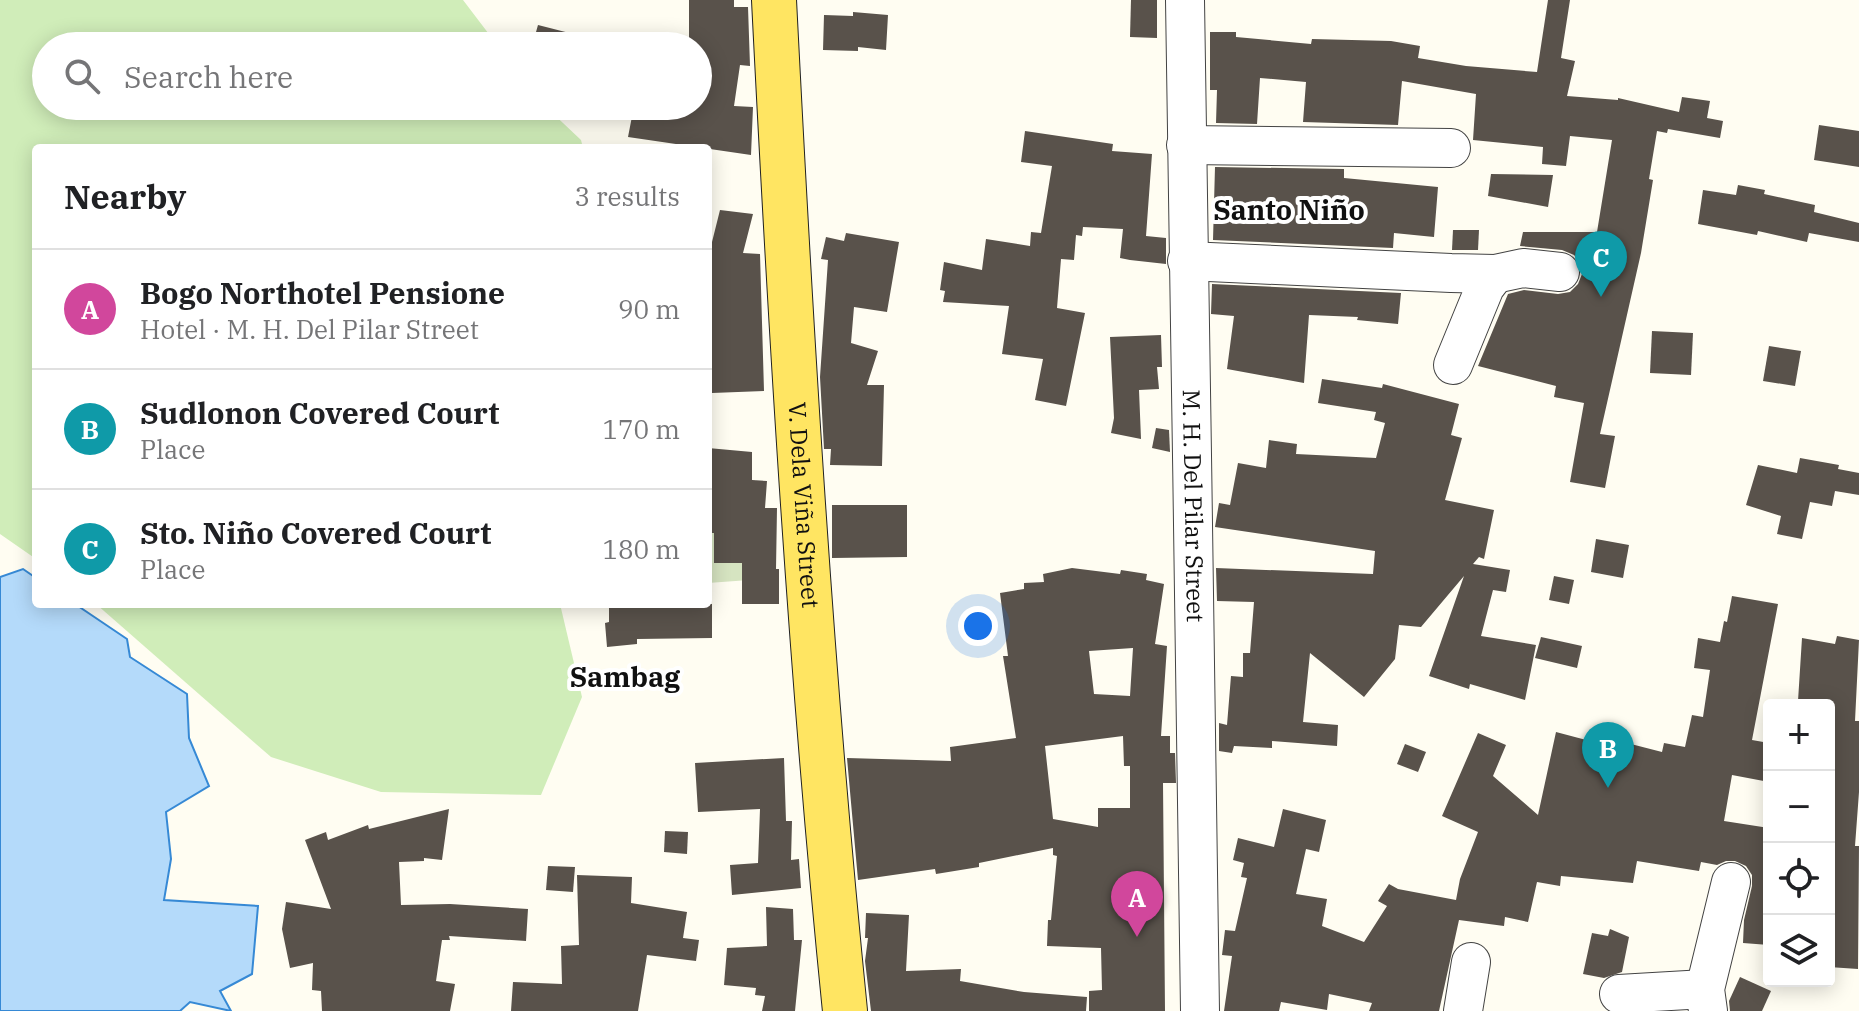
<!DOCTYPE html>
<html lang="en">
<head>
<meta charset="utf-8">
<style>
	:root { --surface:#fff; --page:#f6f6f6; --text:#202124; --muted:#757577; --line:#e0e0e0; --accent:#7c3aed }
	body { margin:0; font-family:"IBM Plex Serif",serif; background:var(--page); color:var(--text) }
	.controls { position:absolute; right:24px; bottom:24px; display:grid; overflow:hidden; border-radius:8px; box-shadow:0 4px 20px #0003 }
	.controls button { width:72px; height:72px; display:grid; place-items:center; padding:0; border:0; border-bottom:2px solid var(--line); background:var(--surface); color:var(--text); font:40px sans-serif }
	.you { position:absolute; left:978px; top:626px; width:28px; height:28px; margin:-20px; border:6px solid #fff; border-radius:50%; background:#1a73e8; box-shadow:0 0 0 12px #1a73e833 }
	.badge { display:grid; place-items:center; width:52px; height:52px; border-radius:50%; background:var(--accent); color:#fff; font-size:26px; font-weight:700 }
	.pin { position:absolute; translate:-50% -66px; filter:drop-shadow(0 2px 4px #0008) }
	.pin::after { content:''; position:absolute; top:42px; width:28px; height:24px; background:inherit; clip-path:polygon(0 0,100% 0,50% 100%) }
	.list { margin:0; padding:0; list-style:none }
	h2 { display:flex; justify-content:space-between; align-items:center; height:104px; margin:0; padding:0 32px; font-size:34px }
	h2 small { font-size:26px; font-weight:400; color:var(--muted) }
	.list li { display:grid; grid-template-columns:52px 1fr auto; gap:24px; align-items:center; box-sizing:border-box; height:120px; padding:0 32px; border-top:2px solid var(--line) }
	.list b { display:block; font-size:30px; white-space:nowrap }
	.list p { margin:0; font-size:26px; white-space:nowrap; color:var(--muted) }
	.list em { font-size:26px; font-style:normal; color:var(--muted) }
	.icon { flex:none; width:44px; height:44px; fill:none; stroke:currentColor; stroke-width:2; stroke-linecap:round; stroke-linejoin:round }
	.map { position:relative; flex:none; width:1859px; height:1011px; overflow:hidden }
	.search { position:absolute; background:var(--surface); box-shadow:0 4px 20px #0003; left:32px; top:32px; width:680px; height:88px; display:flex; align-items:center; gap:20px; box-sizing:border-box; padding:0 28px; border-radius:44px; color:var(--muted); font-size:30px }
	.panel { position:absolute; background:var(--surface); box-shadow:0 4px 20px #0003; left:32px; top:144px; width:680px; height:464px; border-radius:8px }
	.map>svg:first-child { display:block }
	.green { fill:#d0edb9 }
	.cemetery { fill:#d6e4c1 }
	.water { fill:#b4dafa; stroke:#3689d5; stroke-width:2 }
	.building { fill:#59524b; fill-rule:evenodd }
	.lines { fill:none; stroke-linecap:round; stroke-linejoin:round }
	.minor-casing { stroke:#434343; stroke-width:40 }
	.major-casing { stroke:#212121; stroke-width:46 }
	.minor { stroke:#fff; stroke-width:38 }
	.major { stroke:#ffe562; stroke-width:44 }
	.labels { text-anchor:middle; stroke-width:8; stroke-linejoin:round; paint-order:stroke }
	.street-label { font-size:24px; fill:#101010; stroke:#fff }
	.quarter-label { font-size:28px; font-weight:bold; fill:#101010; stroke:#fff }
</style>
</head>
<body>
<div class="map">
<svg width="1859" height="1011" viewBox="0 0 1859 1011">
	<rect width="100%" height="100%" fill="#fffdf2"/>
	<g class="green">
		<path d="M0,0H463L498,46H46V106H545L581,140L583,148H36V559L0,534Z"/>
		<path d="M96,604H560L582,697L541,795L381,792L271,757Z"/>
	</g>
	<path class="cemetery" d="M755,511L763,579L708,583V512Z"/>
	<path class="water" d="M23,569L36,578V604H75L127,639L130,657L187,694L189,738L209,786L166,812L171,859L164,900L258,906L252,974L220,991L231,1011L190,1002L180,1011H0V577Z"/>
	<g class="building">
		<path d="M689,0H734V7H748L750,66L740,65L734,106L753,107L751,155L628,137L634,106H698V46H689Z"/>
		<path d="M1131,0H1157V38L1130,37Z"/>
		<path d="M1548,0H1570L1561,58L1575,61L1567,96L1618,100V98L1679,112L1682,97L1710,101L1707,118L1723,121L1720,138L1668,129L1667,133L1657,131L1649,179L1653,180L1641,253L1600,434L1615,436L1605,488L1570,482L1584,403L1554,397L1556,386L1478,366L1508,294L1524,290L1558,294L1570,292L1578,284L1582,274L1580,262L1574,255L1562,250L1520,246L1523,232H1597L1612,140L1570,136L1566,166L1542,164L1543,147L1473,140L1476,94L1402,81L1398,125L1303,122L1306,82L1260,78L1257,124L1216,123L1217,90H1210V32H1236V37L1311,44L1312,39L1391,41L1420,46L1418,58L1466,66L1537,72Z"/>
		<path d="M853,12L888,15L886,50L858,47V51L823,50L824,15L853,16Z"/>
		<path d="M538,25L593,39L592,46H532Z"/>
		<path d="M1819,125L1859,131V167L1814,160Z"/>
		<path d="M1025,131L1113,144L1112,151L1152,154L1146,236L1166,238V264L1130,260L1120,258L1123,229L1083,227L1082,236L1076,235L1074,260L1061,259L1057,308L1085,313L1066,406L1035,400L1043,359L1002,354L1009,306L943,302L945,291L940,290L944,262L982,270L986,239L1030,246L1031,232L1041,233L1052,166L1021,162Z"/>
		<path d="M1215,167L1344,169V178L1438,187L1434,237L1394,233L1393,248L1213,240Z"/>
		<path d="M1491,174L1553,175L1548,207L1488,196Z"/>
		<path d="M1738,185L1765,190L1764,194L1815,205L1814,212L1859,223V242L1809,233L1807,242L1758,231L1757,235L1698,224L1703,190L1736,195Z"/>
		<path d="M720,210L753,214L743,253L760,254L764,391L712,393V369H708V258Z"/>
		<path d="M1453,230H1479L1478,250H1452Z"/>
		<path d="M846,233L899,242L887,312L854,307L851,343L878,351L867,385H884L882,466L830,465L831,449H824L820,377L828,260L821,259L826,237L844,241Z"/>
		<path d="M1212,284L1401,293L1398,324L1357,320L1358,317L1309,315L1304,383L1227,369L1234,316L1211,314Z"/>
		<path d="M1652,331L1693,333L1691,375L1650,373Z"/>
		<path d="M1161,335L1162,367H1157L1159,389L1139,390L1141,439L1111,433L1114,418L1110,337Z"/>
		<path d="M1769,346L1801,351L1795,386L1763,381Z"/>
		<path d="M1322,379L1382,388L1383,384L1459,404L1451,435L1462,438L1445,500L1494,510L1484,559L1479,557L1473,564L1510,570L1506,592L1493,590L1481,636L1536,645L1525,700L1470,684L1469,689L1429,676L1464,576L1421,627L1399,625L1395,659L1364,697L1310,653L1303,722L1338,725L1337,746L1272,741V748L1234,746L1232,753L1219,751V723L1227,725L1231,676L1243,677V653H1250L1254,602L1217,601L1216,568L1373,574L1375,551L1215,527L1219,503L1230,505L1238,463L1266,468L1269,440L1297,444L1296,454L1376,458L1385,423L1374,420L1376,412L1318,403Z"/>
		<path d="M1156,428L1169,430L1170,452L1152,448Z"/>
		<path d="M708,448L752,452V480L767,481L765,508H777L776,569H779V604H742V563H714V533H708L712,473H708Z"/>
		<path d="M1800,458L1839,465L1838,469L1859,473V495L1835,491L1832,506L1810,502L1802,539L1777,534L1781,516L1746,505L1758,465L1797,473Z"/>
		<path d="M832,505H907V557L832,558Z"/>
		<path d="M1596,539L1629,545L1623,578L1591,572Z"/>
		<path d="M1072,568L1120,574L1121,570L1147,574L1146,580L1164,584L1155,644L1167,646L1161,736H1170V753H1175L1176,783H1163L1165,1011H1089V991L1102,990L1101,948L1047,946L1048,920H1051L1057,856L1053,855V848L979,863V867L936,874L935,869L858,880L847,758L951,761L950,747L1016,738L1003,656H1008L1000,593L1024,589V583L1044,582L1043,574ZM1133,648L1130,696L1094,694L1089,651ZM1123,736L1124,766H1130V808H1098V827L1053,819L1045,746Z"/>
		<path d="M1554,576L1574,580L1569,604L1549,600Z"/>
		<path d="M1732,596L1778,604L1752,740L1769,743V782L1732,775L1724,821L1769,828V945L1743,943L1744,920L1752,886V875L1746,866L1735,861H1726L1717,865L1701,862L1699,871L1637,861L1633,883L1561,876L1560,886L1537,882L1528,922L1505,917L1504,926L1459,920L1439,1011H1369L1372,1003L1329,994L1327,1010L1281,1002L1279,1011H1224L1232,956L1222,955L1225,930L1235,931L1247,878L1241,877L1244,863L1233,860L1238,838L1274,847L1283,809L1326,820L1319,852L1306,849L1296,894L1327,899L1322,926L1364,942L1387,906L1378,901L1389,884L1398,889L1456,900L1460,879L1478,832L1442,816L1478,733L1506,745L1493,776L1538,815L1556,732L1590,741L1592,734L1662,752L1664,743L1685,747L1692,715L1703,717L1710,670L1694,668L1698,638L1720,642L1724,621L1727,622Z"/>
		<path d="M609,604H712V638L637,639V644L607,647L605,623L609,622Z"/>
		<path d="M1837,636L1859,640L1855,721H1859V792L1855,846H1859L1858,969L1829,967V704L1798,701L1802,638L1835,644Z"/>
		<path d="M1541,637L1582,646L1577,668L1535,658Z"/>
		<path d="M1405,744L1426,752L1418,772L1397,764Z"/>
		<path d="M784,758L786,821H792L791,860L799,859L801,888L732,895L730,865L758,863L760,809L698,812L695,763Z"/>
		<path d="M449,809L442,860L424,858V861L399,862L401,905L450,904L528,909L526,941L449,936L450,940H442L436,981L455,984L450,1011H322L321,991L312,990L313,963L290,968L282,929L286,902L331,909L305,840L326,832L328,840L368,825L369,829Z"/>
		<path d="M665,831L688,832L687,854L664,852Z"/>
		<path d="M548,866L575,867L573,892L546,890Z"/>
		<path d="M577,875L632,877L631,903L687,912L683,938L699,940L696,961L647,955L638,1011H511L513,982L562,984L561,946L579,945Z"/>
		<path d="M766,907L793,909L794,940H802L795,1011H762L765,996L755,995L756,988L724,985L727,948L767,946Z"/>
		<path d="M866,913L909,915L906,971L961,969L960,981L1024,992L1087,997L1086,1011H871L865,961L868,938H865Z"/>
		<path d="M1610,929L1629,937L1622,972L1604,978L1583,974L1592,933L1608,936Z"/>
		<path d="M1740,977L1771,991L1762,1011H1730L1729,1001Z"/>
	</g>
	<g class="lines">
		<defs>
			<g id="minor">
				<path id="s1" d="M1185,0C1188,337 1198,674 1200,1011"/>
				<path d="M1186,145L1451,148"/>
				<path d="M1187,261L1451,273L1495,274L1523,268L1560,272"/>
				<path d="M1453,365L1485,287L1495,274"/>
				<path d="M1619,994L1705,989"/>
				<path d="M1463,1011L1471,962"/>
				<path d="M1708,1011L1705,989L1731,882"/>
			</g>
			<g id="major">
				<path id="s2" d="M774,0C791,337 811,675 845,1011"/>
			</g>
		</defs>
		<use href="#minor" class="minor-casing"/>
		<use href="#major" class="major-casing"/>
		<use href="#minor" class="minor"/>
		<use href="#major" class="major"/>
	</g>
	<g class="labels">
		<g class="street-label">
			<text dy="8" stroke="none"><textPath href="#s1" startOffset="506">M. H. Del Pilar Street</textPath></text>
			<text dy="8" stroke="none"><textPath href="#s2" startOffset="506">V. Dela Viña Street</textPath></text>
		</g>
		<g class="quarter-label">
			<text x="1289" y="220">Santo Niño</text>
			<text x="625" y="687">Sambag</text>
		</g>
	</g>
</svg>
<div class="controls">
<button>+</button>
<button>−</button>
<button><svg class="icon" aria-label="locate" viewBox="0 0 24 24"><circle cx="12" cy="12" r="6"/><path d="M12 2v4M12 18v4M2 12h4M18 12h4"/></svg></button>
<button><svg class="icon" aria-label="layers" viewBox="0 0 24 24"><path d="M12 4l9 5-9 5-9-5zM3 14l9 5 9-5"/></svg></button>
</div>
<div class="you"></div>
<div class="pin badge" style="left:1137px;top:937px;background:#d1479c">A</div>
<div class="pin badge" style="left:1608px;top:788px;background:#0f9aa8">B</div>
<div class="pin badge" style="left:1601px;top:297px;background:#0f9aa8">C</div>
<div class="search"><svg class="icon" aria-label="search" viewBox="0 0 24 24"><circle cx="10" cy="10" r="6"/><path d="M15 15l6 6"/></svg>Search here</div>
<section class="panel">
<h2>Nearby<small>3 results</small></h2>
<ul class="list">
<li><span class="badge" style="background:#d1479c">A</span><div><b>Bogo Northotel Pensione</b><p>Hotel · M. H. Del Pilar Street</p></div><em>90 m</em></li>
<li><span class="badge" style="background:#0f9aa8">B</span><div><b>Sudlonon Covered Court</b><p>Place</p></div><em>170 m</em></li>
<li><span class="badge" style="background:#0f9aa8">C</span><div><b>Sto. Niño Covered Court</b><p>Place</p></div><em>180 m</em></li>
</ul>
</section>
</div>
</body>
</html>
